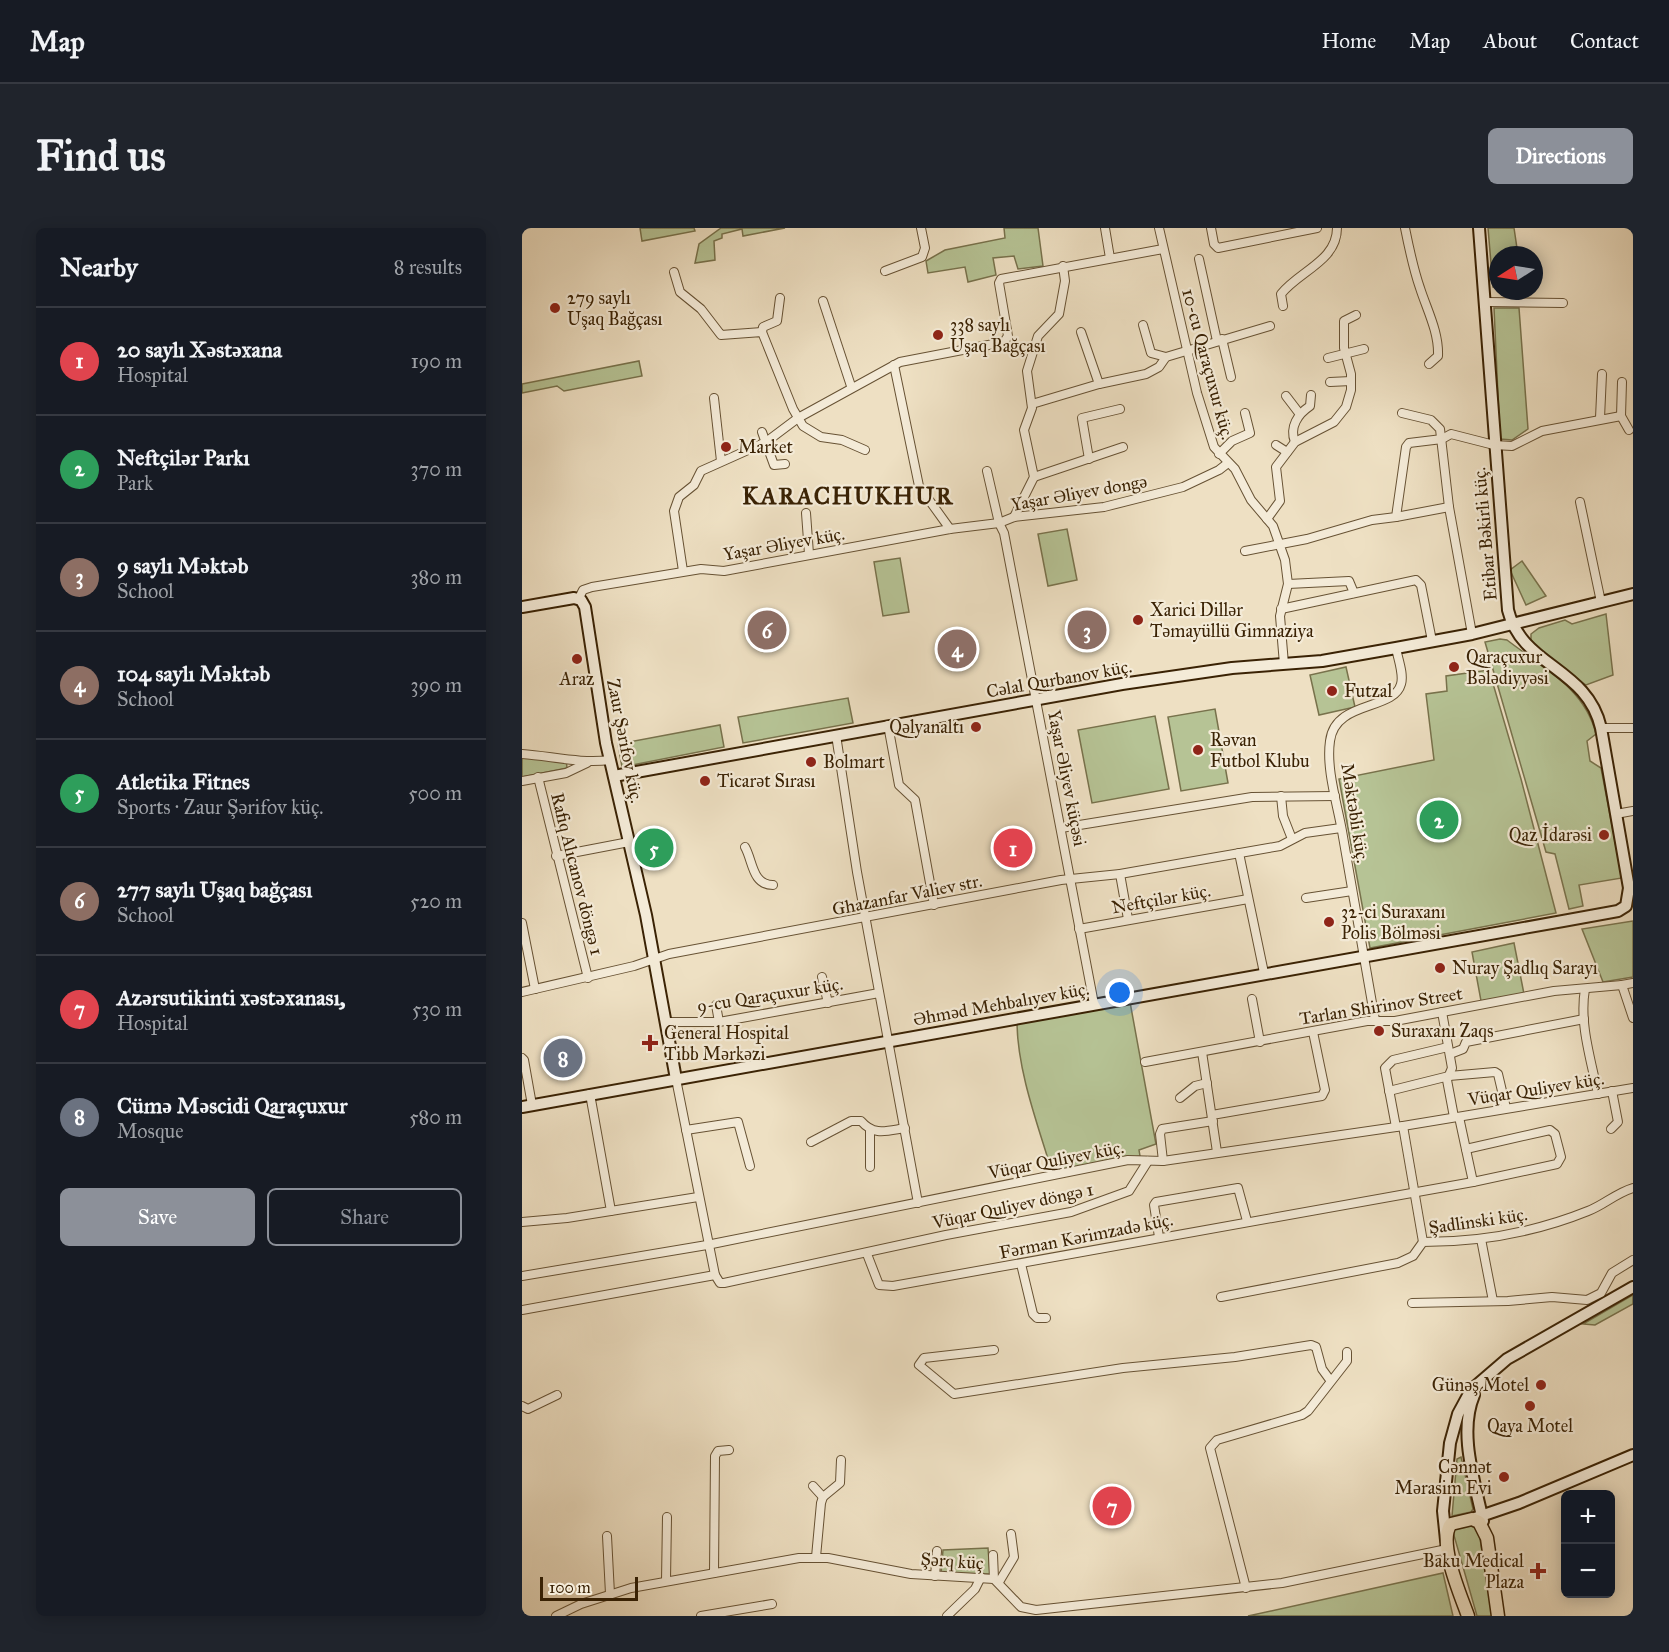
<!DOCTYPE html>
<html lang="en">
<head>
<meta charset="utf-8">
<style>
	:root { --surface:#171b24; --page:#20242c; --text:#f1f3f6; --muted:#9ea1a6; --line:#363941; --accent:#8c9099 }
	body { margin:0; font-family:"IM FELL Great Primer",serif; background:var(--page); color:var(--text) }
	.controls { position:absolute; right:18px; bottom:18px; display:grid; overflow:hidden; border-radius:9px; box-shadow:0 3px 15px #0003 }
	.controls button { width:54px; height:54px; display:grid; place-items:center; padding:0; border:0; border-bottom:2px solid var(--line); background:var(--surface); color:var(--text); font:30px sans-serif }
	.compass { position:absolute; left:967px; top:18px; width:54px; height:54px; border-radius:50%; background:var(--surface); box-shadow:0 3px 15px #0003; rotate:258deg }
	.scale { position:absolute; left:18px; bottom:15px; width:98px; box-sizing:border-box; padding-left:6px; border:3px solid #3a2204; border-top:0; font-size:16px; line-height:21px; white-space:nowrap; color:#3a2204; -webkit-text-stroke:4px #f4ebd8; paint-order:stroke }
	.you { position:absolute; left:598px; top:765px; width:21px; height:21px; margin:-15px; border:4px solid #fff; border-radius:50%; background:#1a73e8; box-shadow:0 0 0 9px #1a73e833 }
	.badge { display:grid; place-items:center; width:39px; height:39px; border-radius:50%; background:var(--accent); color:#fff; font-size:20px; font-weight:700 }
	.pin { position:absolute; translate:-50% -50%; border:3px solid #fff; box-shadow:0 2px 6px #0006 }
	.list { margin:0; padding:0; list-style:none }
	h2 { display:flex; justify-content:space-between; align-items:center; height:78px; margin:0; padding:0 24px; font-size:26px }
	h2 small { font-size:20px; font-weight:400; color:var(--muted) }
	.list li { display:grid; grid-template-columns:39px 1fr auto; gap:18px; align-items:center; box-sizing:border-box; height:108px; padding:0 24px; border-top:2px solid var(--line) }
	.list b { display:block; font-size:22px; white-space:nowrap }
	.list p { margin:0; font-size:20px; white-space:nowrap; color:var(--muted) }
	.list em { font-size:20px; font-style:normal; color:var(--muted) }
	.actions { display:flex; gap:12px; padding:18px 24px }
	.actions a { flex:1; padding:14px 0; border:2px solid var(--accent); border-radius:9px; text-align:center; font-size:21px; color:var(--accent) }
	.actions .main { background:var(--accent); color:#fff }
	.map { position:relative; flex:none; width:1111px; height:1388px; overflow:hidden; border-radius:9px }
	header { display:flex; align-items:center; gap:36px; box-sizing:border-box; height:84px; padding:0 30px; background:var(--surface); border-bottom:2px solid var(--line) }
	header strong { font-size:28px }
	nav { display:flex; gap:33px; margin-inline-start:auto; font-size:21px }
	.intro { display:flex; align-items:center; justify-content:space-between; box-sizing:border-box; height:144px; padding:0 36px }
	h1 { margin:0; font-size:42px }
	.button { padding:15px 27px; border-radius:9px; background:var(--accent); color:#fff; font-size:21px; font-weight:700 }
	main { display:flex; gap:36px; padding:0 36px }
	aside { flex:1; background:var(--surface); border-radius:9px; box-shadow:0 3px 15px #0003 }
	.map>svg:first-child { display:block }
	.green { fill:#b6c395; stroke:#78724c; stroke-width:1.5 }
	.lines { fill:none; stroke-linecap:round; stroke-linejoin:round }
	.street-casing { stroke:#675234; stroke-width:10 }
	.secondary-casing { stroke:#3a2204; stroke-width:14 }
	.primary-casing { stroke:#3a2204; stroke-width:15 }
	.street { stroke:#f4ebd8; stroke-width:8 }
	.secondary { stroke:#f4ebd8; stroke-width:10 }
	.primary { stroke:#eee0c3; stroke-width:12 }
	.poi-dot { fill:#8f2418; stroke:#f4ebd8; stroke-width:2 }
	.labels { text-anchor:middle; stroke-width:4.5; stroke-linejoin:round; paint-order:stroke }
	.poi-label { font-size:18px; fill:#3a2204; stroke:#f4ebd8; text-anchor:start }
	.street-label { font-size:18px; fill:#3a2204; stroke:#f4ebd8 }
	.district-label { font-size:24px; font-weight:bold; letter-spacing:1.5px; fill:#3a2204; stroke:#f4ebd8 }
</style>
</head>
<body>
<header>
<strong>Map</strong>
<nav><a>Home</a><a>Map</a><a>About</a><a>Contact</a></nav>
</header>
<div class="intro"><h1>Find us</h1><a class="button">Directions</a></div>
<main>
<aside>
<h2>Nearby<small>8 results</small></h2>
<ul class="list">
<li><span class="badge" style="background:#e0444e">1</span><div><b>20 saylı Xəstəxana</b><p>Hospital</p></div><em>190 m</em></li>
<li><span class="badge" style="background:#2e9e5b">2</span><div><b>Neftçilər Parkı</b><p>Park</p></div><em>370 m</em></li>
<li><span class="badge" style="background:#8d6e63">3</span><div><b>9 saylı Məktəb</b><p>School</p></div><em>380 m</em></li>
<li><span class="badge" style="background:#8d6e63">4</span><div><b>104 saylı Məktəb</b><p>School</p></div><em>390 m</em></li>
<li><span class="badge" style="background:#2e9e5b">5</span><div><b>Atletika Fitnes</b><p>Sports · Zaur Şərifov küç.</p></div><em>500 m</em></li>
<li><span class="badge" style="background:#8d6e63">6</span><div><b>277 saylı Uşaq bağçası</b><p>School</p></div><em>520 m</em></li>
<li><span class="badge" style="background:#e0444e">7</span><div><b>Azərsutikinti xəstəxanası,</b><p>Hospital</p></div><em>530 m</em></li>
<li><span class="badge" style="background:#6b7280">8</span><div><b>Cümə Məscidi Qaraçuxur</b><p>Mosque</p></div><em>580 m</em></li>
</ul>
<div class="actions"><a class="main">Save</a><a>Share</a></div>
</aside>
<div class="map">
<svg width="1111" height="1388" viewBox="0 0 1111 1388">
	<rect width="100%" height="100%" fill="#eee0c3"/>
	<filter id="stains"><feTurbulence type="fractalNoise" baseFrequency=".00333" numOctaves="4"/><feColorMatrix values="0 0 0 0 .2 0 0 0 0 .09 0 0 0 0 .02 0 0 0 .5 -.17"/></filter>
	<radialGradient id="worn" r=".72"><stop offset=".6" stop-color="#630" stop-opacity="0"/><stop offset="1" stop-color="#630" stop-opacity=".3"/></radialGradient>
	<g class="green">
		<path d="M118,0H172L173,3L120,13Z"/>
		<path d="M199,0H263L221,8L220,1L200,6V10L192,13L193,32L173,35L177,16Z"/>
		<path d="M482,0H516L521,38L496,41L492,28L471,30L474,47L446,54L443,39L406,45L404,33L423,22L483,10Z"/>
		<path d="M966,0H992L996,27H976V59H971Z"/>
		<path d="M972,80H997L1006,201L990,212L978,211Z"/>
		<path d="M117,133L120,148L42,163L35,158L0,165V156Z"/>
		<path d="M545,301L555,352L526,358L516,306Z"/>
		<path d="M378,330L387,384L361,388L352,334Z"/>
		<path d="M1000,333L1024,368L1004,377L988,342Z"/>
		<path d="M1084,386L1091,447L1064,457L1017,424L1009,414V406L1017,400L1043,392L1050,396Z"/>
		<path d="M978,411L985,412C1020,439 1063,460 1074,506L1065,513L1068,533L1079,540L1100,650L1057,657L1061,678L1047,681L1033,626L1024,624L963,414Z"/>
		<path d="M824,439L833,479L797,487L788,447Z"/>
		<path d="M967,442L999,551L1034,685L848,720L817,551L912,532L904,466L925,463L924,448Z"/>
		<path d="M326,470L331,495L221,515L216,489Z"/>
		<path d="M693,481L706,555L659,563L646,489Z"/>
		<path d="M633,488L647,561L570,575L556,502Z"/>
		<path d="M198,497L202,519L100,539L96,516Z"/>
		<path d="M0,529L44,531L45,540L0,549Z"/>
		<path d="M1111,693V749L1081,754L1060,701Z"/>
		<path d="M992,715L1002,766L959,773L950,724Z"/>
		<path d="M608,774L634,916L617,922L618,928L530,944C516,897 496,845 495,796Z"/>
		<path d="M1111,1067V1076L1073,1097L1061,1096Z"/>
		<path d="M939,1229L951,1281L949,1284L930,1288L935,1231Z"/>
		<path d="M952,1296L956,1299L971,1388H955L931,1304L933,1301Z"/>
		<path d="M466,1320L468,1346L419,1345L421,1322Z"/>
		<path d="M921,1345L931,1388H726Z"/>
	</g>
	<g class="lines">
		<defs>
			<g id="street">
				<path d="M583,0L588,30"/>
				<path d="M637,0L675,165L692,219L713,241L729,272L751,298L763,332L766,356L758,388L762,436"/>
				<path d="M689,0L692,16L696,20L795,0"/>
				<path d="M883,0C887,20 891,40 898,60C905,82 917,104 916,128L907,136"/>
				<path d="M677,31L695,113"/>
				<path d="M363,43L400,29L403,20L399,0"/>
				<path d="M152,44L158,64L179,81L199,107L240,104L271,181L281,198L299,209L320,212L343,222"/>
				<path d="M301,73L329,158"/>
				<path d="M964,74L1041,75"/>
				<path d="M761,78L759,66C777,43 815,33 815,0"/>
				<path d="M621,97L629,125L644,129"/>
				<path d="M240,104L241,99L255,93L258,70"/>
				<path d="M559,104L577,156"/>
				<path d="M700,111L709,149"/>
				<path d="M806,130L842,121"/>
				<path d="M372,137L397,258L428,301"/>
				<path d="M808,154L829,153"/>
				<path d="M1100,154L1099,188L1107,202"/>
				<path d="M764,168L777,185"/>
				<path d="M192,170L199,233"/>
				<path d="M510,176L577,156L624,146L637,139L644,129L748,98"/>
				<path d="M880,185L909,192L918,201L927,279L950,406"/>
				<path d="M1078,190L1080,146"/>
				<path d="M240,204L252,237L263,236"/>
				<path d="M773,214C767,199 776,186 788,178L789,167"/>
				<path d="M754,217L765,224"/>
				<path d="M697,226L710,213L728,205L723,185"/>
				<path d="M567,231L560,190L598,181"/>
				<path d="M465,243L477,295L482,305L572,776"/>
				<path d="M512,249L601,219"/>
				<path d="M1058,274L1079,374"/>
				<path d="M284,285L287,326"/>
				<path d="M492,289L512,249L502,202L510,180L505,143L516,108L537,86L543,53L541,38"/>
				<path d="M874,289L927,279"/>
				<path d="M745,291L758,273L754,239L773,214L812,194L824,179L829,162V146L822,120V93L834,87"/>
				<path d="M723,323L785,311L850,292L874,289L884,219L887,215L920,211L929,206L972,217L990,218L1020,203L1099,188"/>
				<path d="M161,343L152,283L157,269L172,257L179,243L244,214L276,190L378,134L482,114L486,108L477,55L479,51L641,21"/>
				<path d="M766,356L827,353L832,365"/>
				<path d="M57,370L61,362L70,359L179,341L202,343L428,301L477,295L492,289L582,279L661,259L697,242L706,235"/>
				<path d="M759,381L894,352L899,357L910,413"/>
				<path d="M366,497L377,557L393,572L412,677"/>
				<path d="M1079,500H1111"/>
				<path d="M314,507L335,644L396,975"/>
				<path d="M0,526C29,528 59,536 88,532"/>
				<path d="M16,549L66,750"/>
				<path d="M0,553L44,545L65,535"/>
				<path d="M759,568L761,588L770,611"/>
				<path d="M1094,586L1111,583"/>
				<path d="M539,600L730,569L813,568"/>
				<path d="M223,619C231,633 230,657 251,657"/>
				<path d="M717,625L742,745"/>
				<path d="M34,628L107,614"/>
				<path d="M598,646L606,691"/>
				<path d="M784,670L830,663"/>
				<path d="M0,695L13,761"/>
				<path d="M557,701L726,671"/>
				<path d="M300,749L306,775"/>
				<path d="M1111,755L1100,757L1111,790"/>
				<path d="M1063,761C1057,795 1069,832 1076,866"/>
				<path d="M0,764L112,738L147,726L539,652L598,646L758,618L783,605L819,600"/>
				<path d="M730,771L738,814"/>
				<path d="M194,777L197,794"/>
				<path d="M920,784L930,840L925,852L932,889"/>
				<path d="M853,792C842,729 831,666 820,603C815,575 804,541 808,513C813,472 872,483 879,456C882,446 876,431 874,420"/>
				<path d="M144,794H197L357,765"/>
				<path d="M680,824L695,924"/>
				<path d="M928,826L941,821L944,814L1062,791"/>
				<path d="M0,830L2,832L10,877"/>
				<path d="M623,834L845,793H873L1032,763L1100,757"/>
				<path d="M154,851L193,1047"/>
				<path d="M867,863L927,848L973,844L976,846L984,880"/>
				<path d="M68,866L89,983"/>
				<path d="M658,870L673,858L685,855"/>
				<path d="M690,887L800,868L803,862L791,804"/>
				<path d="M937,889L951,954"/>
				<path d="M881,898L901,1014"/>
				<path d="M874,899L863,840L871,832L926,819"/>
				<path d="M1089,901L1096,894L1090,863"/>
				<path d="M164,902L216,894L228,938"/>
				<path d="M348,903V939"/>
				<path d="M289,914L329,893H339C352,908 364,903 383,900"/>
				<path d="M641,933L638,906L640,901L691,893"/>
				<path d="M0,994L45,990L176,969"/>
				<path d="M637,1009L632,977L634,974L716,960L725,993"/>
				<path d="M959,1011L971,1073"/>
				<path d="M345,1026L357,1057L371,1058L951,954L1035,936L1039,929L1033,906L1028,902L944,921"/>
				<path d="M499,1036L511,1086L515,1090H524"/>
				<path d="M0,1048L185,1017L606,932L641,933L881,898L1111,860"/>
				<path d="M699,1069L876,1035L891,1028L901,1014C957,1014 1014,1004 1066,983C1082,977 1094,965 1111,960"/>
				<path d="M890,1075L986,1073L1030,1069L1065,1072L1079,1065L1090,1045L1111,1032"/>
				<path d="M0,1082L193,1047L198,1055H202L424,1007L549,984L607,963L626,933"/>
				<path d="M472,1122L402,1130L397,1137L432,1166L601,1140L713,1129L789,1117L794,1119L800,1141L808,1152"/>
				<path d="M0,1178L6,1181L35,1167"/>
				<path d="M291,1258L301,1269"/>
				<path d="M85,1308L88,1366"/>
				<path d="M471,1327L472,1351"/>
				<path d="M294,1329L299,1275L301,1269L318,1255L319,1232"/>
				<path d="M192,1345L193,1228L196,1223L207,1222"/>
				<path d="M413,1348L415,1323"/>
				<path d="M144,1353L145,1289"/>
				<path d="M477,1354L492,1329L489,1306"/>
				<path d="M724,1360L688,1220L695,1212L780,1187L786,1183L825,1133V1124"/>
				<path d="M34,1388L59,1376L109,1360L277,1330H306L389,1346L472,1351L499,1379L514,1382L760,1355L925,1321"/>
				<path d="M179,1388L250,1376"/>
				<path d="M425,1388L453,1361L459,1349"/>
			</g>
			<g id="secondary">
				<path d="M0,379L52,370L59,372L63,379L84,515L124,687L154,851"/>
				<path d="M92,548L600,456L710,440L800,433L874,420L950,406L1111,366"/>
				<path d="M0,879L1041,693L1096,683L1104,678L1107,660L1079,500C1065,439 1000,439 986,382L957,0"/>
				<path d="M952,1167C936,1205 953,1254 961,1293"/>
				<path d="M950,1291L997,1275L1111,1227"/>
				<path d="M924,1312L921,1283L928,1215L936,1186L949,1162L985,1131L1111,1059"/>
			</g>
			<path id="primary" d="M946,1388C939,1368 915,1314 929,1296L950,1291L957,1294L965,1310L976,1388"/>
		</defs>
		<use href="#street" class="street-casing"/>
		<use href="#secondary" class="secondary-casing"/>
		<use href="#primary" class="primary-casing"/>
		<use href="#street" class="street"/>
		<use href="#secondary" class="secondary"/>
		<use href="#primary" class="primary"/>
	</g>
	<g class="poi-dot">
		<circle cx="33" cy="80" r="6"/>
		<circle cx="416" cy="107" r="6"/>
		<circle cx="204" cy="219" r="6"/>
		<circle cx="616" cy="392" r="6"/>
		<circle cx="55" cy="431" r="6"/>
		<circle cx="932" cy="439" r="6"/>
		<circle cx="810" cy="463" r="6"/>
		<circle cx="454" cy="499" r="6"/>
		<circle cx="676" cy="522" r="6"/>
		<circle cx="289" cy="534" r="6"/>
		<circle cx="183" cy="553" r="6"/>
		<circle cx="1082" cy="607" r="6"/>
		<circle cx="807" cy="694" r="6"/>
		<circle cx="918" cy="740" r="6"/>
		<circle cx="857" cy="803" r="6"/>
		<path d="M125 806h6v6h6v6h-6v6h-6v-6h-6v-6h6z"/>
		<circle cx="1019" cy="1157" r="6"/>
		<circle cx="1008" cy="1178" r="6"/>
		<circle cx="982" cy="1249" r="6"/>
		<path d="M1013 1334h6v6h6v6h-6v6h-6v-6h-6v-6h6z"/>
	</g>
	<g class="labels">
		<g class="poi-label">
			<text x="45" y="76">279 saylı<tspan x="45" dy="21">Uşaq Bağçası</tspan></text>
			<text x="428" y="103">338 saylı<tspan x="428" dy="21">Uşaq Bağçası</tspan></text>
			<text x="216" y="225">Market</text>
			<text x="628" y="388">Xarici Dillər<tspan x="628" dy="21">Təmayüllü Gimnaziya</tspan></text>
			<text x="944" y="435">Qaraçuxur<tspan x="944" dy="21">Bələdiyyəsi</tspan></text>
			<text x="55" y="457" text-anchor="middle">Araz</text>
			<text x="822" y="469">Futzal</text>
			<text x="442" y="505" text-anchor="end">Qəlyanaltı</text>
			<text x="688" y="518">Rəvan<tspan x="688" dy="21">Futbol Klubu</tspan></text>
			<text x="301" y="540">Bolmart</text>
			<text x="195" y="559">Ticarət Sırası</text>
			<text x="1070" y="613" text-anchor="end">Qaz İdarəsi</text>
			<text x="819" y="690">32-ci Suraxanı<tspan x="819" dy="21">Polis Bölməsi</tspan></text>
			<text x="930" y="746">Nuray Şadlıq Sarayı</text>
			<text x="869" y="809">Suraxanı Zaqs</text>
			<text x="142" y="811">General Hospital<tspan x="142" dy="21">Tibb Mərkəzi</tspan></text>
			<text x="1007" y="1163" text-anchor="end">Günəş Motel</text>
			<text x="1008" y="1204" text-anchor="middle">Qaya Motel</text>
			<text x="970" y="1245" text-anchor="end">Cənnət<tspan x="970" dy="21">Mərasim Evi</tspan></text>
			<text x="1002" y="1339" text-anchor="end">Baku Medical<tspan x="1002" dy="21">Plaza</tspan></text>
		</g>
		<g class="street-label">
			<text transform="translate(686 136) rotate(75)" y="6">10-cu Qaraçuxur küç.</text>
			<text transform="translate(557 265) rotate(-10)" y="6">Yaşar Əliyev dongə</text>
			<text transform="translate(963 306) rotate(-95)" y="6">Etibar Bəkirli küç.</text>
			<text transform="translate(262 316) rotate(-10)" y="6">Yaşar Əliyev küç.</text>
			<text transform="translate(537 451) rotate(-10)" y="6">Cəlal Qurbanov küç.</text>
			<text transform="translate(103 513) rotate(79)" y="6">Zaur Şərifov küç.</text>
			<text transform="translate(545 550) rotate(79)" y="6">Yaşar Əliyev küçəsi</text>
			<text transform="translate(833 585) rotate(81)" y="6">Məktəbli küç.</text>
			<text transform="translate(55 646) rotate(76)" y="6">Rafiq Alıcanov döngə 1</text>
			<text transform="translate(385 667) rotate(-11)" y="6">Ghazanfar Valiev str.</text>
			<text transform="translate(639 671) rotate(-10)" y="6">Neftçilər küç.</text>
			<text transform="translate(248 767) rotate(-9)" y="6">9-cu Qaraçuxur küç.</text>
			<text transform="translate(479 776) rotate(-10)" y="6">Əhməd Mehbalıyev küç.</text>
			<text transform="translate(859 778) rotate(-9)" y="6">Tarlan Shirinov Street</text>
			<text transform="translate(1014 861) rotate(-9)" y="6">Vüqar Quliyev küç.</text>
			<text transform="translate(534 932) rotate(-11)" y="6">Vüqar Quliyev küç.</text>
			<text transform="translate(491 978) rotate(-12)" y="6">Vüqar Quliyev döngə 1</text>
			<text transform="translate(956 993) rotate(-8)" y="6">Şadlinski küç.</text>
			<text transform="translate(564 1008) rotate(-11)" y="6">Fərman Kərimzadə küç.</text>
			<text transform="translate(430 1333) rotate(4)" y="6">Şərq küç</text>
		</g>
		<g class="district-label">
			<text x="326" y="276">KARACHUKHUR</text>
		</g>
	</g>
	<rect width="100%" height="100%" filter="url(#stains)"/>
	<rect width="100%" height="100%" fill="url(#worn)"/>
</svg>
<div class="controls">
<button>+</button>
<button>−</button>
</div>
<svg class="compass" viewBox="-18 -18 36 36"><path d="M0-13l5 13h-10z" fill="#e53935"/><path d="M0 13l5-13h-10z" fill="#9ea1a6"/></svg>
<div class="scale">100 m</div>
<div class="you"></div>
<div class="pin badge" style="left:491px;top:620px;background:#e0444e">1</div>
<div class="pin badge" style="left:917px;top:592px;background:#2e9e5b">2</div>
<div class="pin badge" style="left:565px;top:402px;background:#8d6e63">3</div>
<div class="pin badge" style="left:435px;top:421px;background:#8d6e63">4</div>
<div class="pin badge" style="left:132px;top:620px;background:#2e9e5b">5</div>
<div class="pin badge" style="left:245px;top:402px;background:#8d6e63">6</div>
<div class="pin badge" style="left:590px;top:1278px;background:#e0444e">7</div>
<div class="pin badge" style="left:41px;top:830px;background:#6b7280">8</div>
</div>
</main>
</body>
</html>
